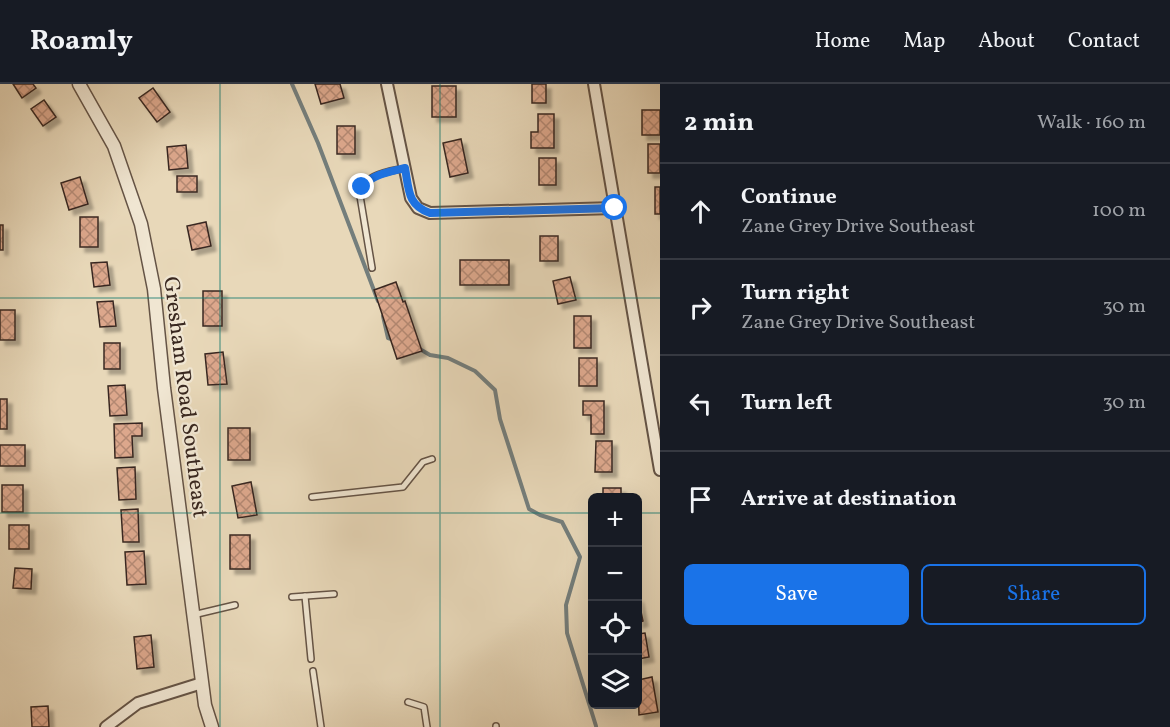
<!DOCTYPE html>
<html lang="en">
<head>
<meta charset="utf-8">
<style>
	:root { --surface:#171b24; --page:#20242c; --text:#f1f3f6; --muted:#9ea1a6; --line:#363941; --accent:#1a73e8 }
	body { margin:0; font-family:Vollkorn,serif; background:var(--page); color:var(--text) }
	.controls { position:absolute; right:18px; bottom:18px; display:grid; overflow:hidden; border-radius:9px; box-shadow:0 6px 24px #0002 }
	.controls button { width:54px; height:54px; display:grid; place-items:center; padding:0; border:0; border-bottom:2px solid var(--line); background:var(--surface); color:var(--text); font:30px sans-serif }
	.stop { position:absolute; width:18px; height:18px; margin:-14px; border:4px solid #1a73e8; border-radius:50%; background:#fff }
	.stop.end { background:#1a73e8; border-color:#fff; box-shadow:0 2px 6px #0008 }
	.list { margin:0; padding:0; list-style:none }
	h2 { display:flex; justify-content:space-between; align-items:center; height:78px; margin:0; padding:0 24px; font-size:26px }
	h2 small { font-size:20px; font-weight:400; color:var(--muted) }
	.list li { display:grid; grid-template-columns:39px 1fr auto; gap:18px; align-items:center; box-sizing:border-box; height:96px; padding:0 24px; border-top:2px solid var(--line) }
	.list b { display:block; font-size:22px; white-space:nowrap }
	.list p { margin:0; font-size:20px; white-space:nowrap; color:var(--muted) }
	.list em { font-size:20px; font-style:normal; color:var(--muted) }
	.actions { display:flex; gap:12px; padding:18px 24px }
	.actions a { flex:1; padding:14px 0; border:2px solid var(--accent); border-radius:9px; text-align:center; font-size:21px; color:var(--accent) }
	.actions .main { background:var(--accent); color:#fff }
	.icon { flex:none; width:33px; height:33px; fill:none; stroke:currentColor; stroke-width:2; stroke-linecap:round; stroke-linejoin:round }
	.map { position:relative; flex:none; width:660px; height:643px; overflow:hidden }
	header { display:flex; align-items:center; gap:36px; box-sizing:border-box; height:84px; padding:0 30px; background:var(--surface); border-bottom:2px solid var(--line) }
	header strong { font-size:28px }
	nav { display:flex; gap:33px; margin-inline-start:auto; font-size:21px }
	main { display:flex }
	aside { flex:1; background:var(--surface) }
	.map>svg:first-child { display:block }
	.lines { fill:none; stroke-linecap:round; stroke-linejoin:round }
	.stream { stroke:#747e7c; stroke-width:4 }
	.building { fill:url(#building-cross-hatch); stroke:#392820; stroke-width:1.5; filter:url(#shadow) }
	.service-casing { stroke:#655446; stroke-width:8 }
	.minor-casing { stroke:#655446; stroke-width:14 }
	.tertiary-casing { stroke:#655446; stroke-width:15 }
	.service { stroke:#f0e6d2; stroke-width:5 }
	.minor { stroke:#f0e6d2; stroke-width:10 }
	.tertiary { stroke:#f0e6d2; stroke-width:12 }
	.route { stroke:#1a73e8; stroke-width:8 }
	.grid { fill:none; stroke:#0f766e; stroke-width:1.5; stroke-opacity:0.55 }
	.labels { text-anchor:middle; stroke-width:4.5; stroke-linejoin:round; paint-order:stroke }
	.street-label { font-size:22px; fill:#392820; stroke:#f0e6d2 }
</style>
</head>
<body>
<header>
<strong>Roamly</strong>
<nav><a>Home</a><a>Map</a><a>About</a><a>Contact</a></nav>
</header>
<main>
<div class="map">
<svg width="660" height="643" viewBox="0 0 660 643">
	<defs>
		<pattern id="building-cross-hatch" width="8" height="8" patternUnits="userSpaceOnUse" patternTransform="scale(1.5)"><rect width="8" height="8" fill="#dca78c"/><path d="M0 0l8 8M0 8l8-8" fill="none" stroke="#b38872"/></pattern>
		<filter id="shadow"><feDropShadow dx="5" dy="5" stdDeviation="1.5" flood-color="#0004"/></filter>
	</defs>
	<rect width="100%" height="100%" fill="#e8d8b9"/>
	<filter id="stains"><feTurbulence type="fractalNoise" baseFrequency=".00333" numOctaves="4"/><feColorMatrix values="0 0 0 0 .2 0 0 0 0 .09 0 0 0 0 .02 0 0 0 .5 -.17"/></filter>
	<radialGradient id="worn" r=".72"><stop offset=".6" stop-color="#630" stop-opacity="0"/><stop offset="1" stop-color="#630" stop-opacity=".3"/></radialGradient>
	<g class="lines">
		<g class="stream">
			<path d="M292,0L318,59L378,217"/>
			<path d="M383,232L388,254L394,256"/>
			<path d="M418,264L430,271L448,274L475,287L495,306L500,335L529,425L540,431L562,438L580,473L566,521L567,549L596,642"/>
		</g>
	</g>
	<g class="building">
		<path d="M13,0H33L36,4L22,14Z"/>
		<path d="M315,0H340L344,14L321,20Z"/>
		<rect x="532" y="0" width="14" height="19"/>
		<rect x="432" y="2" width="24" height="31"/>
		<path d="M153,4L170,28L157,38L139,14Z"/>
		<path d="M44,16L56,33L43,42L31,25Z"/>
		<rect x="642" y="26" width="18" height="25"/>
		<path d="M538,30H554V64H531V48H538Z"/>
		<rect x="337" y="42" width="18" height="28"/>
		<path d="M461,55L468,89L450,93L443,59Z"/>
		<rect x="648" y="60" width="12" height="29"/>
		<path d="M186,61L188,84L169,86L167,63Z"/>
		<rect x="539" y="74" width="17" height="27"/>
		<rect x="177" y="92" width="20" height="16"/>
		<path d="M80,93L88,120L69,126L61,99Z"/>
		<rect x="655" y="103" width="5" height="27"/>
		<rect x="80" y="133" width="18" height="30"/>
		<path d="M206,138L211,162L192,166L187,142Z"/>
		<rect x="0" y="141" width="3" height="25"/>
		<rect x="540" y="152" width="18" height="25"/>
		<rect x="460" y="176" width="49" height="25"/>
		<path d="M107,178L110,201L94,203L91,179Z"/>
		<path d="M570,193L576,216L558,220L553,197Z"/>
		<path d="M396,198L403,218L405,217L422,267L397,275L374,206Z"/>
		<rect x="203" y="207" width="19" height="35"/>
		<path d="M113,217L116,242L100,243L97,218Z"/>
		<rect x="0" y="226" width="15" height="30"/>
		<rect x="574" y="232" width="17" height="32"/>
		<rect x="104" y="259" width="16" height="26"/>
		<path d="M223,268L227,300L208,301L205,270Z"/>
		<rect x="579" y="274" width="18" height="28"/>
		<path d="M125,301L127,331L110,332L108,302Z"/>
		<rect x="0" y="315" width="7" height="30"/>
		<path d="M583,317H604V350H591V331H583Z"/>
		<path d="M142,339V352H132L133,373L115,374L114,340Z"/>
		<rect x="228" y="344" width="22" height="32"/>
		<path d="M596,357H612V388H595Z"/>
		<rect x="0" y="361" width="25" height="21"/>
		<path d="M135,383L136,415L119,416L117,384Z"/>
		<path d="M251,398L257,431L238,434L232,402Z"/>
		<rect x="2" y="401" width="21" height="27"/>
		<rect x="603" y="404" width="18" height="10"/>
		<path d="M138,425L139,458H123L121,426Z"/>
		<rect x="9" y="441" width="20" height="24"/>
		<rect x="230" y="451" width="20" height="34"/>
		<path d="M144,467L146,500L127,501L125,468Z"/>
		<path d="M15,484L32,485L31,505L13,504Z"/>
		<path d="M638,513L643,537L638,539Z"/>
		<path d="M645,549L649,573L638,575V550Z"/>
		<path d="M151,551L154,583L137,585L134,553Z"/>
		<path d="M652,593L658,628L639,631L638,596Z"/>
		<path d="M48,622L49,643H32L31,623Z"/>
	</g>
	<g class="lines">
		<defs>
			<g id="service">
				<path d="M372,184L360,112C363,90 386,88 405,84"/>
				<path d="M312,413L403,403L423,378L432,375"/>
				<path d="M305,512L311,575"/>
				<path d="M292,513L334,510"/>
				<path d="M193,531L235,521"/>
				<path d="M313,587L321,643"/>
				<path d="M408,618L424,623L427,643"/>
				<path d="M496,642V643"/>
			</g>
			<g id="minor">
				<path d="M387,0L411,114L418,124L430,129L615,124"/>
				<path d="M594,0L660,386"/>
				<path d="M106,643L138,619L202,599"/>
			</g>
			<path id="tertiary" d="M79,0L114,62L141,140L154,205L164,304L205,621L212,643"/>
		</defs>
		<use href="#service" class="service-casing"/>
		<use href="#minor" class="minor-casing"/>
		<use href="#tertiary" class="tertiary-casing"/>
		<use href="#service" class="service"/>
		<use href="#minor" class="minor"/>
		<use href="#tertiary" class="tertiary"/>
	</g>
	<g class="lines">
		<path class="route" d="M362,103C373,90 389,88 405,84C409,105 407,121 430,129L615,124"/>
	</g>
	<path class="grid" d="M220,0V643M440,0V643M0,214H660M0,429H592M638,429H660"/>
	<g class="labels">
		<g class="street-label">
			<text transform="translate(187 313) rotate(83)" y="8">Gresham Road Southeast</text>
		</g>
	</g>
	<rect width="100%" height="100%" filter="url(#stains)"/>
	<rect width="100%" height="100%" fill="url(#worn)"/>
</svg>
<div class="controls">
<button>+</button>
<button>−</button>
<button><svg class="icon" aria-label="locate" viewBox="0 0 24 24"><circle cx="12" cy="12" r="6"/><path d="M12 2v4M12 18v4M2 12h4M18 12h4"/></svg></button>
<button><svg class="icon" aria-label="layers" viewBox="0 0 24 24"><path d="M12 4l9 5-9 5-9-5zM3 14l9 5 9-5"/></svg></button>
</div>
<div class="stop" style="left:615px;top:124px"></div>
<div class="stop end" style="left:362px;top:103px"></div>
</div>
<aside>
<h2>2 min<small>Walk · 160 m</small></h2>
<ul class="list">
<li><svg class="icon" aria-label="ahead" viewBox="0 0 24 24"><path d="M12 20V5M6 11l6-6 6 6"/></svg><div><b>Continue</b><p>Zane Grey Drive Southeast</p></div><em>100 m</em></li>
<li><svg class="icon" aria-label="right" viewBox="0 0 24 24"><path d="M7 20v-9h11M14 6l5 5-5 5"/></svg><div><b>Turn right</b><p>Zane Grey Drive Southeast</p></div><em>30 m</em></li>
<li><svg class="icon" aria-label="left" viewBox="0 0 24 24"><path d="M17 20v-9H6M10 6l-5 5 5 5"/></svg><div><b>Turn left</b></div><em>30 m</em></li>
<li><svg class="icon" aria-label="arrive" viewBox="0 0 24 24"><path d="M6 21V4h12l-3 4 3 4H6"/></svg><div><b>Arrive at destination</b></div></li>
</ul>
<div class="actions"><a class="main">Save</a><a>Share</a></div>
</aside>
</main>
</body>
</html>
